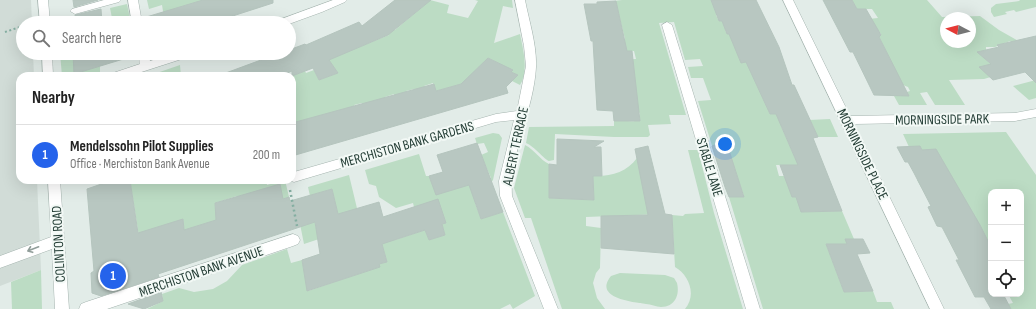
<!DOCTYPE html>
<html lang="en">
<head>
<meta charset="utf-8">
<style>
	:root { --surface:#fff; --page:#f2f2f2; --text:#222; --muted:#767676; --line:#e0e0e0; --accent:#2563eb }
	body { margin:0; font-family:"Sofia Sans Condensed",sans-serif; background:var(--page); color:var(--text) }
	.controls { position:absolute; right:12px; bottom:12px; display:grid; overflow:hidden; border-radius:8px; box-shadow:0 4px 16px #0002 }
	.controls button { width:36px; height:36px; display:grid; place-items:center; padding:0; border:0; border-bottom:1px solid var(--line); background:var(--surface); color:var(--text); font:20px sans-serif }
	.compass { position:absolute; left:940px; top:12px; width:36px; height:36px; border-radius:50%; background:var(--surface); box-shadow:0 4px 16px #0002; rotate:277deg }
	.you { position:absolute; left:725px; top:144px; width:14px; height:14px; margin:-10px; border:3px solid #fff; border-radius:50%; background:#1a73e8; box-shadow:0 0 0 6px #1a73e833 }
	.badge { display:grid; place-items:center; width:26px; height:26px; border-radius:50%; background:var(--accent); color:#fff; font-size:13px; font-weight:700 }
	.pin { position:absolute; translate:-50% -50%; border:2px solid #fff; box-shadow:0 1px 4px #0006 }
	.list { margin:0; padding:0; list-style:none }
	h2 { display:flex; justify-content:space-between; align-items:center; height:52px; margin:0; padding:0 16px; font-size:17px }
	h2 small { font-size:13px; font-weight:400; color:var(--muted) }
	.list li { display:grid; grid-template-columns:26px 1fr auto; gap:12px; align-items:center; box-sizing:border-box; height:60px; padding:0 16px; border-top:1px solid var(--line) }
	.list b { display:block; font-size:15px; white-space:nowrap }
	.list p { margin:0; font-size:13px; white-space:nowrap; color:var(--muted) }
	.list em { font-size:13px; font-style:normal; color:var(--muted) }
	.icon { flex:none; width:22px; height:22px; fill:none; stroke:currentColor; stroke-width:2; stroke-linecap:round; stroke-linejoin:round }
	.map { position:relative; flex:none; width:1036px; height:309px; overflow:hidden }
	.search { position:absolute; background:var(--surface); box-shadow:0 4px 16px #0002; left:16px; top:16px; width:280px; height:44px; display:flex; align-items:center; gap:10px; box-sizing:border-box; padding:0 14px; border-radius:22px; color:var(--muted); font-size:15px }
	.panel { position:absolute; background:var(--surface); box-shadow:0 4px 16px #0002; left:16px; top:72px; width:280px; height:112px; border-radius:12px }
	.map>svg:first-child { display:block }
	.built { fill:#d1dcd7 }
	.green { fill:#bcdcc4; fill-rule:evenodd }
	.building { fill:#b8c7c1; stroke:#b5c5be }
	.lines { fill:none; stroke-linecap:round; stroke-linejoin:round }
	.minor-casing { stroke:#a5b4af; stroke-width:1 }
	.path-far1 { stroke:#84aea1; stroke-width:2; stroke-dasharray:2 2.5; stroke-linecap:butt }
	.path { stroke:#84aea1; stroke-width:2.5; stroke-dasharray:2 3; stroke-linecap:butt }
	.minor { fill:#fff; fill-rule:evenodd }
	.oneway { stroke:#919e9a }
	.labels { text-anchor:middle; stroke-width:4; stroke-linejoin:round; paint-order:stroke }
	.street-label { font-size:14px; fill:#233d35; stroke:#f3f9f6 }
</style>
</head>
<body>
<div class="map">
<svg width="1036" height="309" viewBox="0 0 1036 309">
	<rect width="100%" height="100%" fill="#e2ece8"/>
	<path class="built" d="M0,0H31L32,23H23V53H33L34,76H20V180H37L41,270L0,286Z"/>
	<g class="green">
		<path d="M147,0H204L177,8L164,17L162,5L149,9Z"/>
		<path d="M430,0L449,5L447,13L468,18L478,1L475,0H512L513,8L503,6L494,43L520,34C523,49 529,71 520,85L512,81L518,75L511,72L512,70L488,58L476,70L483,78L436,91L433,83L424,86L427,93L417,96L414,89L406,91L408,99L396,102L394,94L385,97L387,104L365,111L362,103L354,105L355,113L292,125V76L305,71L306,73L314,70L319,80L338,73L325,55C336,53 348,53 356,46L357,48L389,35L383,27L385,26L395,30Z"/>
		<path d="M622,0H711L722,14L716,15L719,21L758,20L725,30L727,34H739V58L741,62H764L755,80L770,114L805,112L809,120L830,119L838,137H818L812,124L781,126L795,158H799L802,165H776L779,176H784L796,197L802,212L842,211L854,239H846L847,244H826L844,292L873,291L877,302H891L894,309H763L729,197L744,196L734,167L719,168L698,101L711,100L703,78H691L688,67L703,66L700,59L685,60L674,22L659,23L686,115H669L671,124L648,125L650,135L648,137H614L555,134L554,160C552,160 551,161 549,161C545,160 534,146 526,143L529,127L614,126V117C622,120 633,124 640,119V113L636,111L599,60L636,59L634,51L597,52L603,40L625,39L616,3H615L614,1Z"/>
		<path d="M852,0H927L942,17L980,16L999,30L1029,47H1016L1010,41L995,47H986V50L978,52L1001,74L984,79L949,80L965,105H935L927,92L920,93L927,105H899L894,96L910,91L908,87L903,85L879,37L881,34L878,30L873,27L868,19L878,18L872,9H857ZM946,18H970V42H946Z"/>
		<path d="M1020,0H1036V7L1016,12L1014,10L1005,12L1007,14L994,17L991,12V8L996,4L1019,1Z"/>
		<path d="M127,4L131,23H113L110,8Z"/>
		<path d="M60,53H73L75,73L100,66V72L88,76H62Z"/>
		<path d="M180,65L181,76H148Z"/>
		<path d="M1036,80V98L1029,100L1013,86Z"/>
		<path d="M1006,132L1036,175V309H1011L1008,304L1013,303L1008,294H1021V192H991V247L956,186L921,187L917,180L952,179L936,150H922L909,147L903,134Z"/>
		<path d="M493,133L499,134L502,138L493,180L475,203L481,219L503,212L535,296L513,309L510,304L500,309H147L163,301L162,294L179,288L194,292L213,289L227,281L242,265L287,249L291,263L302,260L308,291L379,267V264L387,262L381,241L383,217L387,216L395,240L425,230L429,240L445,235L442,224L446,223L439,203L414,207L413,203L396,208L379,197L376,186L369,184L365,170L419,154L426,176H429L433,186L491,178L481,155L488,152L484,143L477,144L475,138Z"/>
		<path d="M525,145C535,150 539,159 549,164V198L594,200L593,176C610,177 627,172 637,158L662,214L586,217V226L601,228L600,268L596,273L593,283L597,298L605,309H562L531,218H525L514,188Z"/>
		<path d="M688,150H698L714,213L743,309H685C697,295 689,275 675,267L672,215L683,216L685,214L704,213Z"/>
		<path d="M349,175L361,225L304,244L299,219L313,215L316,228L339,220L332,189L310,196L308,187Z"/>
		<path d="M130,180H266L267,185L285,180L289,197L240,213L237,196L215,203L217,220L182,231V228L184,227L183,219L141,249Z"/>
		<path d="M41,270L42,309H12L11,282Z"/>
		<path d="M620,273L665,275L674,278L677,283C680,295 675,307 661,307C656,307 651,304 646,304C633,302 593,298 611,276Z"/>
	</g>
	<g class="building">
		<path d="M73,0H98L74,7Z"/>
		<path d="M203,0H273V3L211,23H143V18Z"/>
		<path d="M395,0H431L388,35L329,60L338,73L319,80L313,68L292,76V71L280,76H223V74L280,53H289V50L305,44L306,45L359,22L362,26Z"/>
		<path d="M711,0H756L779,47L792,85H794L818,137L813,138L842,211L801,212L796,197H792L780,165H798L776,114H770L746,62L741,63L729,34H727L722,21H719Z"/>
		<path d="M823,0H852L857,9H866L881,35L879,37L909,96L874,95L853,52H850Z"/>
		<path d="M616,1L627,51H632L640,121H614L613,111L597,110L593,41H591L584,4H597V2Z"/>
		<path d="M101,9L102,23H76L75,15Z"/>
		<path d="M1036,36V83L1025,72L993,80L979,67L991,64L977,52L999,47L997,45Z"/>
		<path d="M73,53H129L130,57L74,74Z"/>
		<path d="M488,58L513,70L511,72L518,75L506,87L508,93L292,156V123L434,84L436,91L461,84Z"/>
		<path d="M557,139L604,141L594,147H601L602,176H593L594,200L549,198V164L557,165Z"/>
		<path d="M726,141L744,197H729L725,187L712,146Z"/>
		<path d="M477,143L503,212L481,219L469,185L436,195L429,176L443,172L437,155Z"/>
		<path d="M648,146L665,214L672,215L674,254L601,248V216L648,215L635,149Z"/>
		<path d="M920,146L922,150L936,149L980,225L991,247V294H1003L1011,309H991L984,297H975L956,260H959L942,227L937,226L928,207L931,206L914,173L908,162H905L897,147Z"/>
		<path d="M113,180H130L138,233L183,219L184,230L216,220L215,203L280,184L283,199L289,197L290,201L332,189L338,214L379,202L383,217L438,199L446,223L442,224L445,235L429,240L425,230L382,244L387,262L379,264L380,267L307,291L302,260L320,254L315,222L158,274L159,277L101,296L92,293L91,273L94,271L87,189Z"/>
		<path d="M845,239H863L870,253L857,254L873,291L844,292L826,244H847Z"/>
		<path d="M161,292L163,301L144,309L128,304Z"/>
	</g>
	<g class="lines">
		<defs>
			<g id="minor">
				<path d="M38,0H48L50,23H40Z"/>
				<path d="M104,0H121L119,2L75,14L70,11L72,9Z"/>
				<path d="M128,0H138L142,23H132Z"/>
				<path d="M333,0H347L345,2L322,12L289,24L275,23L276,21Z"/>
				<path d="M515,0H525C529,21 537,45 536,67C534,109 509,155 512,196L558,309H544L500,196L499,181L514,120L496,122L294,182L289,180H292V173L294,172L496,114L517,111L526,66L524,46Z"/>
				<path d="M783,0H793L850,116L1015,113L1036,109V117L1015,121L854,124L944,309H930Z"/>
				<path d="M667,22L672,25L760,309H746L662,25Z"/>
				<path d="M42,53H52L53,76H43Z"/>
				<path d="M138,53H148L150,61L175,53H192L191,56L129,76H112L113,73L140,64Z"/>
				<path d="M48,180H60L69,309H55L52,249L0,268V256L51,237Z"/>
				<path d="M293,234L298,236L300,240L298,244L293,246L107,309H79L81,304L86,302Z"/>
			</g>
		</defs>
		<use href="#minor" class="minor-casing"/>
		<path class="path-far1" d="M5,32L23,26"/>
		<path class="path" d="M290,190L297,226"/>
		<use href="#minor" class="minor"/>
	</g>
	<defs><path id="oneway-shaft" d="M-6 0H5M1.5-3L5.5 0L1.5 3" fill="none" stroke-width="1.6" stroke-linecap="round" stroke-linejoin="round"/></defs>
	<use class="oneway" href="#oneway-shaft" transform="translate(33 249) rotate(159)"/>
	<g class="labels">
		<g class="street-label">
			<text transform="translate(942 119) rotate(-1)" y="5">MORNINGSIDE PARK</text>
			<text transform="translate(407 144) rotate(-16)" y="5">MERCHISTON BANK GARDENS</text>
			<text transform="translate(515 146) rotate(-78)" y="5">ALBERT TERRACE</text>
			<text transform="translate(863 154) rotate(64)" y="5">MORNINGSIDE PLACE</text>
			<text transform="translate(710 167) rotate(73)" y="5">STABLE LANE</text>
			<text transform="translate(58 244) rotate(-93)" y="5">COLINTON ROAD</text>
			<text transform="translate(201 271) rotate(-19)" y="5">MERCHISTON BANK AVENUE</text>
		</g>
	</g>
</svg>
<div class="controls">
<button>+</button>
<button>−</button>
<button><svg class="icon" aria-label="locate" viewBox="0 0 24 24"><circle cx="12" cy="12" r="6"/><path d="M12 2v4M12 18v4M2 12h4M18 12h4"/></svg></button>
</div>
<svg class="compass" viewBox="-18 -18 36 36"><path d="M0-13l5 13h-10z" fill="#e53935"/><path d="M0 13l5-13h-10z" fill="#767676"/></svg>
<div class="you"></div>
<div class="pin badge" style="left:113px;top:276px">1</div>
<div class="search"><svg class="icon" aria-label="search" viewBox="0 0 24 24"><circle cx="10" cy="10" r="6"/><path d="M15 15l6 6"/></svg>Search here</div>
<section class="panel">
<h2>Nearby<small></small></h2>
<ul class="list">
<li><span class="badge">1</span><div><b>Mendelssohn Pilot Supplies</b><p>Office · Merchiston Bank Avenue</p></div><em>200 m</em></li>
</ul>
</section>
</div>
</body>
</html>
